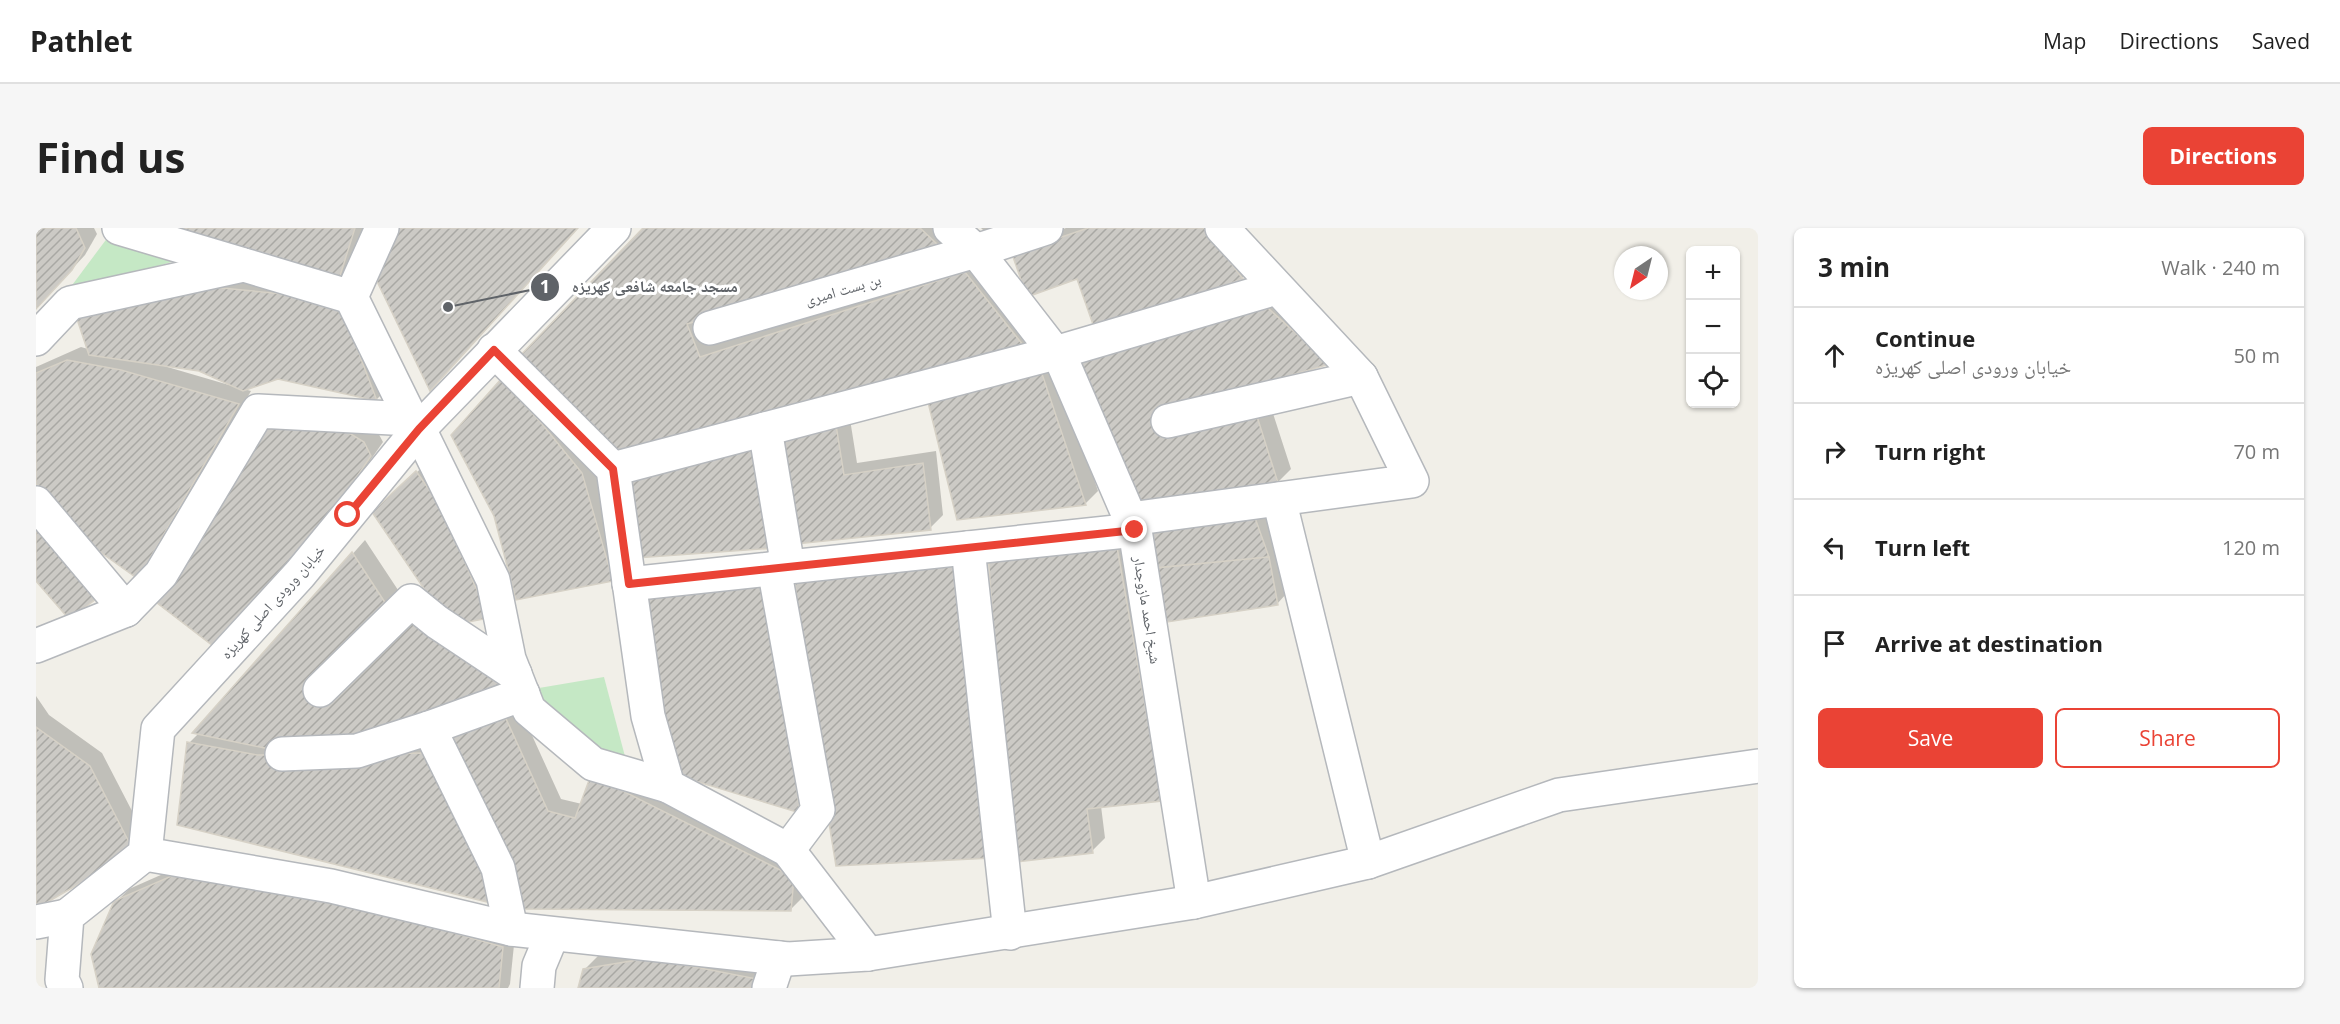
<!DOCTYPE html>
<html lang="en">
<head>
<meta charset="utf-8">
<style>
	:root { --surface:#fff; --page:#f6f6f6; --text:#222; --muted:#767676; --line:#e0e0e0; --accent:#ea4335 }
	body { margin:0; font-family:"Open Sans","Noto Naskh Arabic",sans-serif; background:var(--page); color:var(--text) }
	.controls { position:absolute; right:18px; top:18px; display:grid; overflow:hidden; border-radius:9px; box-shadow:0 2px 4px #0004 }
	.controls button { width:54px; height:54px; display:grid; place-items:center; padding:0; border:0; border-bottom:2px solid var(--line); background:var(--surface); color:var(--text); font:30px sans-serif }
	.compass { position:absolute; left:1578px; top:18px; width:54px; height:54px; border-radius:50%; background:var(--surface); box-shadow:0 2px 4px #0004; rotate:215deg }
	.stop { position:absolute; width:18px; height:18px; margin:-14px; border:4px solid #ea4335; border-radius:50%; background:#fff }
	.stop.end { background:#ea4335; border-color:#fff; box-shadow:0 2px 6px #0008 }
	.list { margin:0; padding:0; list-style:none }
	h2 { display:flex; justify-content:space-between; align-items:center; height:78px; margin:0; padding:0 24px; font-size:26px }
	h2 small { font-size:20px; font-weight:400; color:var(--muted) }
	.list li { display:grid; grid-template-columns:39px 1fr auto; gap:18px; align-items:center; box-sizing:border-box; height:96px; padding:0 24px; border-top:2px solid var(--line) }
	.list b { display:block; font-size:22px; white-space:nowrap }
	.list p { margin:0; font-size:20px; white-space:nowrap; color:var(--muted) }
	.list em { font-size:20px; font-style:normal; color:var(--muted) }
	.actions { display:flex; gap:12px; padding:18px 24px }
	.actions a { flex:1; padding:14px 0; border:2px solid var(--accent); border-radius:9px; text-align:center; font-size:21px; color:var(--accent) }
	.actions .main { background:var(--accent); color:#fff }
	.icon { flex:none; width:33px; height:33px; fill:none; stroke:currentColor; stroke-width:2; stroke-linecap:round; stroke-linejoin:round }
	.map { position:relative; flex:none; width:1722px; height:760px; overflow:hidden; border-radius:9px }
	header { display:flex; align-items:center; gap:36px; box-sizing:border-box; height:84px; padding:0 30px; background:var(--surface); border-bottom:2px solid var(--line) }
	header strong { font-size:28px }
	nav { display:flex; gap:33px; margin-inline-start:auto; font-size:21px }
	.intro { display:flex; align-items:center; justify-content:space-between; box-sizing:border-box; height:144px; padding:0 36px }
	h1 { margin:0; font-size:42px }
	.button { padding:15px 27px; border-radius:9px; background:var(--accent); color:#fff; font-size:21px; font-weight:700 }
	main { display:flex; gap:36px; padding:0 36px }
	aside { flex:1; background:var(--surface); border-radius:9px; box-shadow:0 2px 4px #0004 }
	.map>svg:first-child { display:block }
	.grass { fill:#c5e8c5 }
	.shadow { fill:#0003; fill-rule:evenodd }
	.building { fill:url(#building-hatch); stroke:#d6d1c6; stroke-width:1.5 }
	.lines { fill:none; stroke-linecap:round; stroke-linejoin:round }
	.minor-casing { stroke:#b5b8bc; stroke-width:36 }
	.minor { stroke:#fff; stroke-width:33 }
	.route { stroke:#ea4335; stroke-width:8 }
	.labels { text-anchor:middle; stroke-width:6; stroke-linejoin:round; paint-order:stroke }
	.street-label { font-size:15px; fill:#5f6368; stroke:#fff }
	.leader { fill:none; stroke:#5f6368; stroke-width:2 }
	.callout-dot { fill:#5f6368; stroke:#fff; stroke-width:2 }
	.mark-label { font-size:18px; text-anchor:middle; font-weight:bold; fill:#fff }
	.callout-label { font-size:16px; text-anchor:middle; font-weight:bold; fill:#5f6368; stroke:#fff; stroke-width:6; stroke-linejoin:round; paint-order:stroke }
</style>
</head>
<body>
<header>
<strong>Pathlet</strong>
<nav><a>Map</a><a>Directions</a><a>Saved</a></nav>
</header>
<div class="intro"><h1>Find us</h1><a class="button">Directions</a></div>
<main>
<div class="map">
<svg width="1722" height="760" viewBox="0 0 1722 760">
	<defs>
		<pattern id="building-hatch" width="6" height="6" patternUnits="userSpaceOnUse" patternTransform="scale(1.5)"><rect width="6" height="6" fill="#cccac5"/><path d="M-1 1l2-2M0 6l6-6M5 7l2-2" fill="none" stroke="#a9a8a4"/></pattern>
	</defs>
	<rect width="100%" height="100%" fill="#f1efe8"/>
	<g class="grass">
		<path d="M75,5L146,31L31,64Z"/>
		<path d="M568,449L591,536L549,520L511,483L497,461Z"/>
	</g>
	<g class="shadow">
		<path d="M0,0H58L61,6L49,27L0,80Z"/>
		<path d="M138,0H327L315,39L302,52Z"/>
		<path d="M609,0H910L915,4L902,17L666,89L677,117L943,31L1003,108L990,121L580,225Z"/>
		<path d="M945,0H961L949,4Z"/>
		<path d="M1030,0H1191L1219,36L1207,49L1060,100L1042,49L991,14Z"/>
		<path d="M189,47L321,73L353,159L340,172L242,150L208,161L215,163L115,336L102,349L0,254V139L45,119L52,121L43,92L56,79ZM129,136L164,141L194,155L193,157L128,138Z"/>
		<path d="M1238,60L1305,122L1293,135L1136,180L1139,195L1232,170L1255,241L1242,254L1099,280L1033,128L1046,115Z"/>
		<path d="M1017,128L1062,263L1049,276L891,167Z"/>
		<path d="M466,152L558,232L589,339L576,352Z"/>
		<path d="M813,185L821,235L900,223L907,287L894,300L746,214Z"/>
		<path d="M232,201H340L347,214L306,273Z"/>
		<path d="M391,235L414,267L453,389L348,274Z"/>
		<path d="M1228,278L1251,365L1241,376L1132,392Z"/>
		<path d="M1093,307L1138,559L1065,578L1069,610L1056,623L953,326Z"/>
		<path d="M329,312L364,365L392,375L479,470L525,571L546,576L569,535L770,635L767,669L754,682L153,515L163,505L159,504Z"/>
		<path d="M744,338L777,570L764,583L637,545Z"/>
		<path d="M0,468L13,487L66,525L110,610L0,674Z"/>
		<path d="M161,631L479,707L474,756L472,760H65L80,674L93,661Z"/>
		<path d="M627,718L733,738L725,760L548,742L562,728Z"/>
	</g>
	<g class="building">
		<path d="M0,0H40L49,20L36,42L0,81Z"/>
		<path d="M133,0H319L302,54Z"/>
		<path d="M360,0H542L394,163L336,43Z"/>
		<path d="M607,0H884L903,18L651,96L664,129L929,44L991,122L580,227L482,130Z"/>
		<path d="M1052,0H1168L1207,51L1059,102L1041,51L991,69L976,26Z"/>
		<path d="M175,59L268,68L308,86L341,173L242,151L207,163L163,143L53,127L41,91Z"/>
		<path d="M1224,73L1294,136L1121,186L1219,182L1242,255L1098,281L1031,128Z"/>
		<path d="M31,132L85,142L203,176L102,351L60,321L0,256V145Z"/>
		<path d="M1004,140L1050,277L921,292L890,166Z"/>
		<path d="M465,151L506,196L546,245L577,353L480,372L458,288L415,207Z"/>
		<path d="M800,197L808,247L887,235L895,302L760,316L745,213Z"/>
		<path d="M231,200H305L328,214L335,228L294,288L181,421L116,371Z"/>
		<path d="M722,212L740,320L600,330L591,244Z"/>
		<path d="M380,243L404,277L453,390L422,396L395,371L336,284Z"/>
		<path d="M1218,287L1233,329L1120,340L1113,300Z"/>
		<path d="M0,290L67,366L33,391L0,353Z"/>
		<path d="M1081,319L1126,573L1051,581L1057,625L979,634L973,597L952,326Z"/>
		<path d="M316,324L352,379L378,387L468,461L329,510L238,522L156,505Z"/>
		<path d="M1233,329L1242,377L1131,394L1120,340Z"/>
		<path d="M920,331L955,630L800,638L772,466L758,347Z"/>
		<path d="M731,351L764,585L636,546L611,361Z"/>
		<path d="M466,482L512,583L539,590L555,547L758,649L755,683L486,681L412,509Z"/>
		<path d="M0,499L54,538L98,624L10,675L0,676Z"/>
		<path d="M151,514L221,527L387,525L411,552L453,631L455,675L141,597Z"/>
		<path d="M147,643L312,675L467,719L463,760H63L55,726L78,673Z"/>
		<path d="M613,730L721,751L718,760H542L547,741Z"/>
	</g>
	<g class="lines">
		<defs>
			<g id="minor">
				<path d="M83,0L205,36"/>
				<path d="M914,0L940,23L1027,135L1099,302L1158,674"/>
				<path d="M315,69L346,0"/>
				<path d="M674,100L940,23L1010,0"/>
				<path d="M0,111L34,75L208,37L315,69L375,191"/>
				<path d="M458,122L577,241L612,488L632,558L752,622L832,726"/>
				<path d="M1132,193L1325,149"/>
				<path d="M729,201L752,339"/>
				<path d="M577,241L1019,125L1240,60"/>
				<path d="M1243,271L1332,634"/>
				<path d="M0,275L90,382"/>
				<path d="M1094,291L1376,253L1325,149L1186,0"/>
				<path d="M932,320L974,705"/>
				<path d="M738,340L782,582L752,622"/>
				<path d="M593,356L1099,302"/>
				<path d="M0,418L90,382L125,346L222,183L375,191L383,201L457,352L473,431L493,482L557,536L632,558"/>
				<path d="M284,462L375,373L401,394L479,446"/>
				<path d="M246,526L321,523L393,500"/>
				<path d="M109,626L295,658L475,701L752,731L832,726L1158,674L1332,634L1523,567L1722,538"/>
				<path d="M0,694L31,688"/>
				<path d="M475,701L462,640L393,500L487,466"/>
				<path d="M30,760L26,752L31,688L109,626L122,501L264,346L383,201L578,0"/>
				<path d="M501,760L503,738L516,707"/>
				<path d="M733,760L743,730"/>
			</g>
		</defs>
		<use href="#minor" class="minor-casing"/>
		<use href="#minor" class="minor"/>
	</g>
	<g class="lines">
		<path class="route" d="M312,287L383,201L458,122L577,241L593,356L1099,302"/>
	</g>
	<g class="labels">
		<g class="street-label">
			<text transform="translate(807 62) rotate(-16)" y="5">بن بست امیری</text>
			<text transform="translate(237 374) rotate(-48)" y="5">خیابان ورودی اصلی کهریزه</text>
			<text transform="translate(1111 382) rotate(81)" y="5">شیخ احمد مازوجدار</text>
		</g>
	</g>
	<path class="leader" d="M412 79L509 59"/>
	<g class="callout-dot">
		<circle cx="412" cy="79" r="6"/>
		<circle cx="509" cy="59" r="15"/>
	</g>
	<g class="mark-label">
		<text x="509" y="65">1</text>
	</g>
	<g class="callout-label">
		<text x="619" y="64">مسجد جامعه شافعی کهریزه</text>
	</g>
</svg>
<div class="controls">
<button>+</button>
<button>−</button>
<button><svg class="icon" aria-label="locate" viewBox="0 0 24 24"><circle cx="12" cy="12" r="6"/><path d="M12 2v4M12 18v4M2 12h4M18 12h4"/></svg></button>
</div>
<svg class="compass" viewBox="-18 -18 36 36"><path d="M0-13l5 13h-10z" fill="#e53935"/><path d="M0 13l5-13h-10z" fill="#767676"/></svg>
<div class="stop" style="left:312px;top:287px"></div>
<div class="stop end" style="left:1099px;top:302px"></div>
</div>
<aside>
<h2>3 min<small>Walk · 240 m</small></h2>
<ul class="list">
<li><svg class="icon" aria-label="ahead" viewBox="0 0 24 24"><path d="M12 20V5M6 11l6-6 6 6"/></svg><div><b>Continue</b><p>خیابان ورودی اصلی کهریزه</p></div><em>50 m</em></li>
<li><svg class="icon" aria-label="right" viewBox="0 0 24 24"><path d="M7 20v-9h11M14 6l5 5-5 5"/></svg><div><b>Turn right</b></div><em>70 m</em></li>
<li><svg class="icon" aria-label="left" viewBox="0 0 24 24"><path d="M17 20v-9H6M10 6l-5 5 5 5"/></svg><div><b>Turn left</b></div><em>120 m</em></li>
<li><svg class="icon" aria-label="arrive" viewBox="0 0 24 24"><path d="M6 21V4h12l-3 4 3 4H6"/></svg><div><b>Arrive at destination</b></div></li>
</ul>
<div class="actions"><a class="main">Save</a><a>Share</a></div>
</aside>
</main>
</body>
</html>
